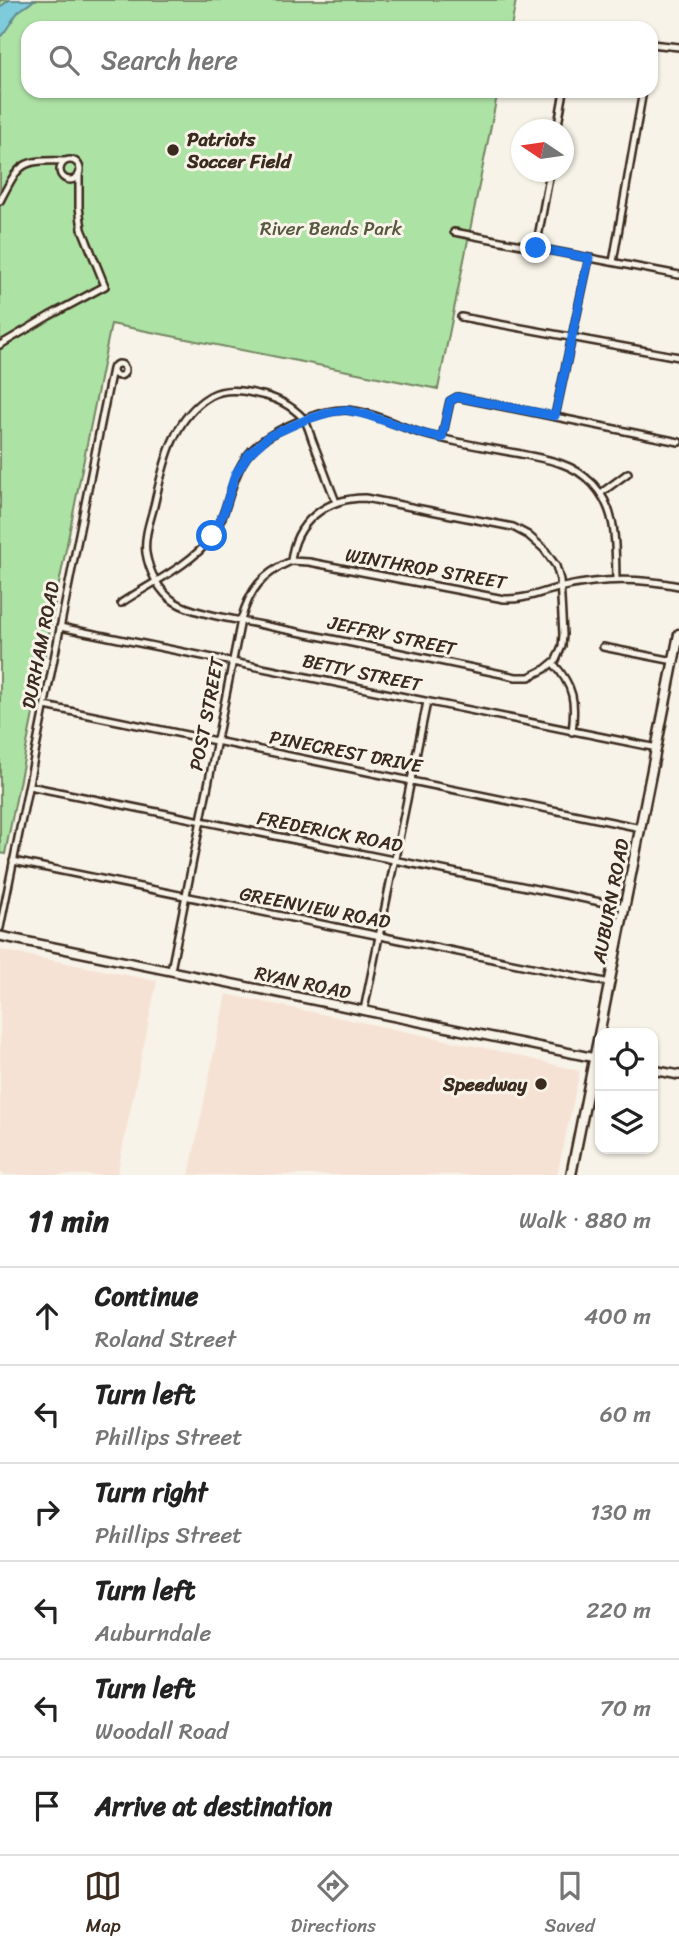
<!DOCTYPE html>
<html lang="en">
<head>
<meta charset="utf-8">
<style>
	:root { --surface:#fff; --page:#f2f2f2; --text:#222; --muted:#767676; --line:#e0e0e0; --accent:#3b2a1e }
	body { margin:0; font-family:Sriracha,sans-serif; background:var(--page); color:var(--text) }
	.controls { position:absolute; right:21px; bottom:21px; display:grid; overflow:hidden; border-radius:14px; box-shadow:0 2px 5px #0004 }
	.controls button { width:63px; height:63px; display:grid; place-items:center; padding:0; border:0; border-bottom:2px solid var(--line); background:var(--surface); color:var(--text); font:35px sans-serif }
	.compass { position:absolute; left:511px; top:119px; width:63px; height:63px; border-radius:50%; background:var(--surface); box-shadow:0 2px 5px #0004; rotate:283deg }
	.stop { position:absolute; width:21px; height:21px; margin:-16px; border:5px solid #1a73e8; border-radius:50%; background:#fff }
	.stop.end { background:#1a73e8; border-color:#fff; box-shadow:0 2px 7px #0008 }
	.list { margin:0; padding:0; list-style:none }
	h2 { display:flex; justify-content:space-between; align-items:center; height:91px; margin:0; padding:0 28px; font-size:30px }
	h2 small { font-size:23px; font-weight:400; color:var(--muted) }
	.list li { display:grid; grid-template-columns:46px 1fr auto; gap:21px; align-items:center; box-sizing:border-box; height:98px; padding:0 28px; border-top:2px solid var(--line) }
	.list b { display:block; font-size:26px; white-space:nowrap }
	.list p { margin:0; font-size:23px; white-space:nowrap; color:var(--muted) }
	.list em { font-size:23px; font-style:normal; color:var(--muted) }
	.icon { flex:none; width:38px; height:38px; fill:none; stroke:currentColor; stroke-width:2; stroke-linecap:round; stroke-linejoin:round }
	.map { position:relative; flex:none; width:679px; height:1175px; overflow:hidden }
	.search { position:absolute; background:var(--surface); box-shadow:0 2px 5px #0004; left:21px; right:21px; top:21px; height:77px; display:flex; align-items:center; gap:18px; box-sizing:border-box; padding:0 24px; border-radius:21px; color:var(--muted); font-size:26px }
	.sheet { height:679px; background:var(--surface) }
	nav { display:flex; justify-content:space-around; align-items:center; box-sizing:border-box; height:98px; border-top:2px solid var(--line); background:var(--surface); font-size:19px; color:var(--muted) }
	nav a { display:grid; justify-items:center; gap:4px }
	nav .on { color:var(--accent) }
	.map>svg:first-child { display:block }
	.built { fill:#f6e2d4 }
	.green { fill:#ade2a5; stroke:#748662; stroke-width:2 }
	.water { fill:#7dcbdb; stroke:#638b8f; stroke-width:2 }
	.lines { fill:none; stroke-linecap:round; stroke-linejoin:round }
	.minor-casing { stroke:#3b2a1e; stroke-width:10 }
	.tertiary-casing { stroke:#3b2a1e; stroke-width:12 }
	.secondary-casing { stroke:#3b2a1e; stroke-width:13 }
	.minor { stroke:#f7f3e8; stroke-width:5 }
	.tertiary { stroke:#f7f3e8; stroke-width:7 }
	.secondary { stroke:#f7f3e8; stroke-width:8 }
	.route { stroke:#1a73e8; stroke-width:9 }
	.poi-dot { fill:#3b2a1e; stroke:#f7f3e8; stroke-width:2.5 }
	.labels { text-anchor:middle; stroke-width:6; stroke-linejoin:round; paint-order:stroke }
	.poi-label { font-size:19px; font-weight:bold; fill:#3b2a1e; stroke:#f7f3e8; text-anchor:start }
	.park-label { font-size:19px; fill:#585840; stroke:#f7f3e8 }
	.street-label { font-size:19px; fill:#3b2a1e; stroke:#f7f3e8 }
</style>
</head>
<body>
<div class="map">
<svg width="679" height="1175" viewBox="0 0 679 1175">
	<rect width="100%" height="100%" fill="#f7f3e8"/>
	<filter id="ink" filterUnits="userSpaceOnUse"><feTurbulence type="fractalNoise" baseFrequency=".0143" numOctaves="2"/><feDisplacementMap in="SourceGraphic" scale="14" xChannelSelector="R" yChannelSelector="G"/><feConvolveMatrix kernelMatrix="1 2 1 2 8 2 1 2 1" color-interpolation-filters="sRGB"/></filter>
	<g filter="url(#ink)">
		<g class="built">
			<path d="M0,950L157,981L117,1175H5L0,1172Z"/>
			<path d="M226,994L499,1051L580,1071L557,1175H189Z"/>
		</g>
		<path class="green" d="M0,0H516L511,28H28V91H498L438,389L111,324L5,854L0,853Z"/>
		<path class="water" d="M9,0H34C29,5 24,7 19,11C12,19 7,31 0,37V7Z"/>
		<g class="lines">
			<defs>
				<g id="minor">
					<path d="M651,44L679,47"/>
					<path d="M557,130L564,91"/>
					<circle cx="70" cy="170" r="10"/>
					<path d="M0,201C20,162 21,160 65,161"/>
					<path d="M454,232L679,275"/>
					<path d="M536,248L550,172"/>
					<path d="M613,262L643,91"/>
					<path d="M461,317L679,357"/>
					<path d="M0,345L49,316L105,286L82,229L79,207V175"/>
					<circle cx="119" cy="370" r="6"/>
					<path d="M555,416L589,258"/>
					<path d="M442,438L450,401L457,397L679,442"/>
					<path d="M601,493L628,473"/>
					<path d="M291,561L309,562L504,599C526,600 543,591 563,587C602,578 640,578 679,586"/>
					<path d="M121,603C148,585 192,564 211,538C236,502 226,461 271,435C289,424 324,409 346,410C372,411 401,428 427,435C458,443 489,448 521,454C534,457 549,459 562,464C574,468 584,475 593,484C618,511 615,545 616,579"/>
					<path d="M60,627L657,748"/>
					<path d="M603,647L674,661"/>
					<path d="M553,663C574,686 576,702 572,732"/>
					<path d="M45,706L641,828"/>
					<path d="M29,786L625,907"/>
					<path d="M13,861L610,983"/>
					<path d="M0,928L112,369"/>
					<path d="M171,970L241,620C250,589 262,574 291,561C295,522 326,498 365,498L513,527L528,535L544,549L556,566L560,580L563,635L562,646L556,660L545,669L529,677H516C435,660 354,643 272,627C247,621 195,615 175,602C159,592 149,571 146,553C144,537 150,521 154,506C163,467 172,418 210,396C224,388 242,390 257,394C274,397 291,405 303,418C308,424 310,435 313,442C321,462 328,482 336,502"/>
					<path d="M364,1010L427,702"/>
				</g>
				<g id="tertiary">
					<path d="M0,936L600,1059"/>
					<path d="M653,1070L679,1075"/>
				</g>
				<path id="secondary" d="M571,1175L679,634"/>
			</defs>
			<use href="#minor" class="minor-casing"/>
			<use href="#tertiary" class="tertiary-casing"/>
			<use href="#secondary" class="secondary-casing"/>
			<use href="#minor" class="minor"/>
			<use href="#tertiary" class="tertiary"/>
			<use href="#secondary" class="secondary"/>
		</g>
	</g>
	<g class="lines" filter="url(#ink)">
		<path class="route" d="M212,536L224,512L235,475L248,455L269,436L305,420L331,412L346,410L364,414L424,434L442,438L450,401L457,397L555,416L589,258L536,248"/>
	</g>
	<g class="poi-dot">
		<circle cx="173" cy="150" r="7"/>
		<circle cx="541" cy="1084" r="7"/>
	</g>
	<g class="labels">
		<g class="poi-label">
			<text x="187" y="146">Patriots<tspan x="187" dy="22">Soccer Field</tspan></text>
			<text x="527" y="1091" text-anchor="end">Speedway</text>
		</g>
		<g class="park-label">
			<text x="331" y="235">River Bends Park</text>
		</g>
		<g class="street-label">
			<text transform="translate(426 568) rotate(10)" y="7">WINTHROP STREET</text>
			<text transform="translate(392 635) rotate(12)" y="7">JEFFRY STREET</text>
			<text transform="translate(40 645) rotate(-79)" y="7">DURHAM ROAD</text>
			<text transform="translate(362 672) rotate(12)" y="7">BETTY STREET</text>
			<text transform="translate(206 714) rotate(-79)" y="7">POST STREET</text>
			<text transform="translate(346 751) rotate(11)" y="7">PINECREST DRIVE</text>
			<text transform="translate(330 831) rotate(11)" y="7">FREDERICK ROAD</text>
			<text transform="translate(610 901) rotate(-79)" y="7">AUBURN ROAD</text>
			<text transform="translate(315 907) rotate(11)" y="7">GREENVIEW ROAD</text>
			<text transform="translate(303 982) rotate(12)" y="7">RYAN ROAD</text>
		</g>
	</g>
</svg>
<div class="controls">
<button><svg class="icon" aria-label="locate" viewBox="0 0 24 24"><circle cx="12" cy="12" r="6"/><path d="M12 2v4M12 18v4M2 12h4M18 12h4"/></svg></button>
<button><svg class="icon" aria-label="layers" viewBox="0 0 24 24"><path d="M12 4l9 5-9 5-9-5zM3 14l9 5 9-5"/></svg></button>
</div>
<svg class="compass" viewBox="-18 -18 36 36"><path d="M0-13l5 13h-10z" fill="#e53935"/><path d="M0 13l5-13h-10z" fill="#767676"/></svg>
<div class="stop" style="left:212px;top:536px"></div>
<div class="stop end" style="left:536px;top:248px"></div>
<div class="search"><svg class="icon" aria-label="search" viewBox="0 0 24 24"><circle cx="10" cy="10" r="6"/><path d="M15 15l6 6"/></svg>Search here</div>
</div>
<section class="sheet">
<h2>11 min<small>Walk · 880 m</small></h2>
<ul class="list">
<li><svg class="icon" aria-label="ahead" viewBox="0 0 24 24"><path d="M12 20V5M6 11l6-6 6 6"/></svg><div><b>Continue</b><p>Roland Street</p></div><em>400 m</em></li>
<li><svg class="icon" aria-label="left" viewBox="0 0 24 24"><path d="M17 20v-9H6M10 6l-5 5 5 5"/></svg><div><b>Turn left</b><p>Phillips Street</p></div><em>60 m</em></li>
<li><svg class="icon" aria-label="right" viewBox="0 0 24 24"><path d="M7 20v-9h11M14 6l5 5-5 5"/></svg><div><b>Turn right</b><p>Phillips Street</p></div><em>130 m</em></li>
<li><svg class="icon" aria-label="left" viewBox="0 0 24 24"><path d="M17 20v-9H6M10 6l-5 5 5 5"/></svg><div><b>Turn left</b><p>Auburndale</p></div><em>220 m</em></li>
<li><svg class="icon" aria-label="left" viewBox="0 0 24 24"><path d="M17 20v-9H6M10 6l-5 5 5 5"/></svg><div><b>Turn left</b><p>Woodall Road</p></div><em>70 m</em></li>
<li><svg class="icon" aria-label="arrive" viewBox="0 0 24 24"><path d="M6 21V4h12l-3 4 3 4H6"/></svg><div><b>Arrive at destination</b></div></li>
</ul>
</section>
<nav>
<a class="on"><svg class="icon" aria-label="map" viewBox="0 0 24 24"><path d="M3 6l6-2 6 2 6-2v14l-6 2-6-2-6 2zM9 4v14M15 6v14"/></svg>Map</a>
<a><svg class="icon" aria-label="directions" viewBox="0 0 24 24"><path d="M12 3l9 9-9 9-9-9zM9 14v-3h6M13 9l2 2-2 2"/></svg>Directions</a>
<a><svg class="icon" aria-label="saved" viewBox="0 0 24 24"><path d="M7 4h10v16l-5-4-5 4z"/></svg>Saved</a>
</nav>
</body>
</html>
